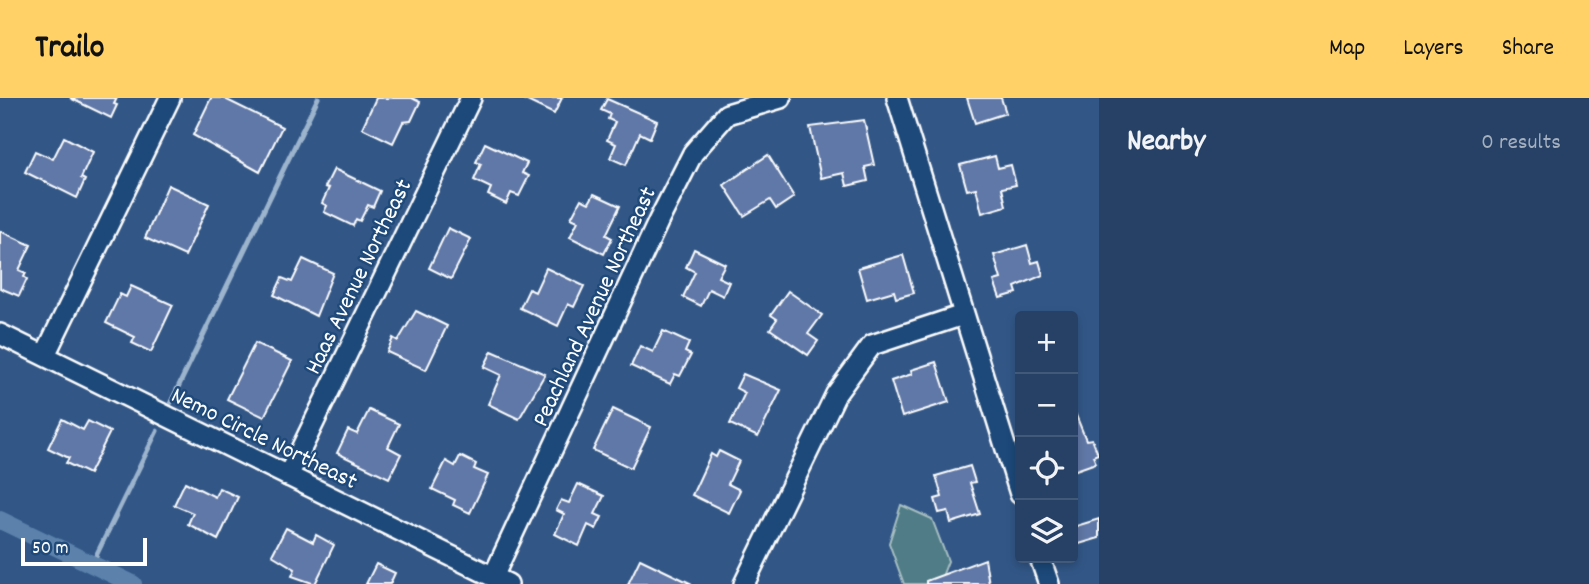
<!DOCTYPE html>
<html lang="en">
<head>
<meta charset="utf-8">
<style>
	:root { --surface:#264165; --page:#324c6e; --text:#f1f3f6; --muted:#a4afbf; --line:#425a79; --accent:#ffd166 }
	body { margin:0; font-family:Dekko,sans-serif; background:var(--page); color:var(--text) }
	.controls { position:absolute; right:21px; bottom:21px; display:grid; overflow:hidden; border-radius:7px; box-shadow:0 4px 10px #0003 }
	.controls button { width:63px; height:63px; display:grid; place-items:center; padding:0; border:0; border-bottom:2px solid var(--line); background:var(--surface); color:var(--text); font:35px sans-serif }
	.scale { position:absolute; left:21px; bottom:18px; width:126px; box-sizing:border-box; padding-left:7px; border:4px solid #fff; border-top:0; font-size:19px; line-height:24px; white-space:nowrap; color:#fff; -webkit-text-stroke:5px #1f4a7a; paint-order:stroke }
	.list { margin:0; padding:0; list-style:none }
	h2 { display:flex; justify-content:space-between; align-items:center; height:91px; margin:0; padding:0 28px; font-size:30px }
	h2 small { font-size:23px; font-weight:400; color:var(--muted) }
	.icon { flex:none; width:38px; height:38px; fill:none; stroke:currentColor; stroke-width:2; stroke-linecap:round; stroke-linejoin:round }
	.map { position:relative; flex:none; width:1099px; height:486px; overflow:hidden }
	header { display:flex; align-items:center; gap:42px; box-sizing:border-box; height:98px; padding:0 35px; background:var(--accent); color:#111 }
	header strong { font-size:33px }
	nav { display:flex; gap:38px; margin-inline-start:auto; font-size:24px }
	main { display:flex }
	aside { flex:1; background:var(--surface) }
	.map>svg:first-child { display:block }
	.green { fill:#4f7c86; stroke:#a7bec2; stroke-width:2 }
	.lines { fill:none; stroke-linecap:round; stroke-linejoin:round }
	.stream { stroke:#9db4cd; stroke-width:5 }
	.canal { stroke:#5b82ab; stroke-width:18 }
	.building { fill:#6178a7; stroke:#fff; stroke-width:2 }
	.minor-casing { stroke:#fff; stroke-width:24 }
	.minor { stroke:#1f4a7a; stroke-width:19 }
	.labels { text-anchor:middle; stroke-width:5; stroke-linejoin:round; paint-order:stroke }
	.street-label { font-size:24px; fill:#fff; stroke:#1f4a7a }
</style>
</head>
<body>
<header>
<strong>Trailo</strong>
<nav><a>Map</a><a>Layers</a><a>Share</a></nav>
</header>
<main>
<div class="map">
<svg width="1099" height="486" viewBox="0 0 1099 486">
	<rect width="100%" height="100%" fill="#325787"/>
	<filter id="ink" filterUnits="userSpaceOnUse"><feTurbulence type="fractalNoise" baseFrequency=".0143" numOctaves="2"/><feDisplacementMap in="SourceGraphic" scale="14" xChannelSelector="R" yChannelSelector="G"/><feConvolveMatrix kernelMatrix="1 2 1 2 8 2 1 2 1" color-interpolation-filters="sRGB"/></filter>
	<g filter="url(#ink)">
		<path class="green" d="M901,407L932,421L948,463L939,486H904L889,445Z"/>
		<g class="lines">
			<g class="stream">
				<path d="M169,308L318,0"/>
				<path d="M92,466L157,333"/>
			</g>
			<path class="canal" d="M0,422L133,486"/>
		</g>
		<g class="building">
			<path d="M70,0H117L114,6L117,7L111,20Z"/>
			<path d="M211,0H223L282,29L260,74L193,37Z"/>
			<path d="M376,0H412L420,4L411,23L403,24L393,45L362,30Z"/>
			<path d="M521,0H562L554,16Z"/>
			<path d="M967,0H1001L1006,15L975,25Z"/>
			<path d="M607,1L657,23L650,40L640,35L626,67L610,60L616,46L607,42L615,24L608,21L610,16L601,12Z"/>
			<path d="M864,22L874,67L865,69L868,83L847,88L844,75L821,80L810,29Z"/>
			<path d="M64,39L93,54L81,80L85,82L77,100L25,74L35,53L53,61Z"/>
			<path d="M485,45L527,65L522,75L529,78L519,98L511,95L506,106L488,97L491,90L474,82L481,66L476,64Z"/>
			<path d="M768,57L794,99L776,111L770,102L744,118L724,87Z"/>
			<path d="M995,58L998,70L1011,67L1016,87L1002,90L1006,108L982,115L976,90L967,92L960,67Z"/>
			<path d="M334,71L380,93L373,109L368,107L360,123L356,121L353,128L324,114L327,108L322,105L329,90L325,89Z"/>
			<path d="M168,87L209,106L185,158L145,140Z"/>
			<path d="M594,96L620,108L606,137L612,140L604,156L570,139L578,123L571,120L581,101L589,105Z"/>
			<path d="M448,130L471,141L451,181L429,170Z"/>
			<path d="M0,133L31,147L19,172L26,175L24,179L27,181L19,198L0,190Z"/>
			<path d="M1027,147L1032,165L1039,163L1043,177L1015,189L1017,195L1000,200L994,183L1001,181L994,157Z"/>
			<path d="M694,151L725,166L718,179L729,184L723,198L709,191L701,208L683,199L695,174L686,169Z"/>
			<path d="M903,157L914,195L896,200L894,193L867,201L858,170Z"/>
			<path d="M303,161L333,175L316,218L274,197L282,180L292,184Z"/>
			<path d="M546,170L584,188L574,209L568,206L558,228L520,210L529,191L535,194Z"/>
			<path d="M131,188L173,207L151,254L132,245L135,239L106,225L120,196L126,199Z"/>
			<path d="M788,193L822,217L808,236L818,243L808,257L770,231L777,221L771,217Z"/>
			<path d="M416,213L447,228L426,272L387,254L393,240L398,243Z"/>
			<path d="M663,233L689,245L685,254L691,257L680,278L675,276L670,286L631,268L640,248L653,254Z"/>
			<path d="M255,245L292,263L264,319L227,301Z"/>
			<path d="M492,253L545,276L519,321L488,306L501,277L484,269Z"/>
			<path d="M936,264L949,304L902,319L891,283L912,276L911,272Z"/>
			<path d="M743,276L781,292L758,339L730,326L745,295L736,290Z"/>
			<path d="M1073,310L1086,342L1092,341L1098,356L1093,358L1096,365L1073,373Z"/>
			<path d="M613,311L651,329L631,370L593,352Z"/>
			<path d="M369,312L399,326L388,349L401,356L389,380L337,355L348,332L357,336Z"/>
			<path d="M62,321L83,332L88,323L110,334L89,376L66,365L69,360L48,350Z"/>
			<path d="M719,353L739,363L728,386L740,392L729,415L692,397L711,356L716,359Z"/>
			<path d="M460,358L476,366L474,371L488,377L470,415L453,407L455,402L432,391L446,363L455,368Z"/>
			<path d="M970,368L975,384L970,385L980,416L951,425L948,413L939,415L935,401L942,399L936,378Z"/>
			<path d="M185,384L215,399L219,390L238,399L218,442L188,426L193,415L174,407Z"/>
			<path d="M578,386L604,398L595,416L602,419L596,431L588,427L579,448L555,436L564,416L556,412L561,402L569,405Z"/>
			<path d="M1099,421V440L1076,447L1073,429Z"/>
			<path d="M286,430L313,444L316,437L334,447L315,486L292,478L295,471L272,457Z"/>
			<path d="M640,461L692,486H628Z"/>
			<path d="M985,461L989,486H926V483Z"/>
			<path d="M376,466L395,475L390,486H366Z"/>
		</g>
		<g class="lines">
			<defs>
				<g id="minor">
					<path d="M897,0L1020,396"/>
					<path d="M0,236L508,486"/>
					<path d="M45,257L170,0"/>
					<path d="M288,378L471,0"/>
					<path d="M1040,460L1049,486"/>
					<path d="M493,479L659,122L693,55L727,16L781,0"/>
					<path d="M744,486L836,296L872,247L963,217"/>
				</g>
			</defs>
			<use href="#minor" class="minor-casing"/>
			<use href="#minor" class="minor"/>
		</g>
	</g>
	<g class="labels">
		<g class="street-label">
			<text transform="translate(357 178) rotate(-64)" y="8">Haas Avenue Northeast</text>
			<text transform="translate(593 208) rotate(-65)" y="8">Peachland Avenue Northeast</text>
			<text transform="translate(265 339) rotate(26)" y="8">Nemo Circle Northeast</text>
		</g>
	</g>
</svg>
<div class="controls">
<button>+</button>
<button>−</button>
<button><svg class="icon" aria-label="locate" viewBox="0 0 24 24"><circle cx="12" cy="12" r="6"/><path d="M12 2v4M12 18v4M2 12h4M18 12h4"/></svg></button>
<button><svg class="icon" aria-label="layers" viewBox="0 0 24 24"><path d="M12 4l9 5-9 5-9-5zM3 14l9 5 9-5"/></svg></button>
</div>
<div class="scale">50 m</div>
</div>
<aside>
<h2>Nearby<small>0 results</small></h2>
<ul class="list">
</ul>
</aside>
</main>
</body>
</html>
